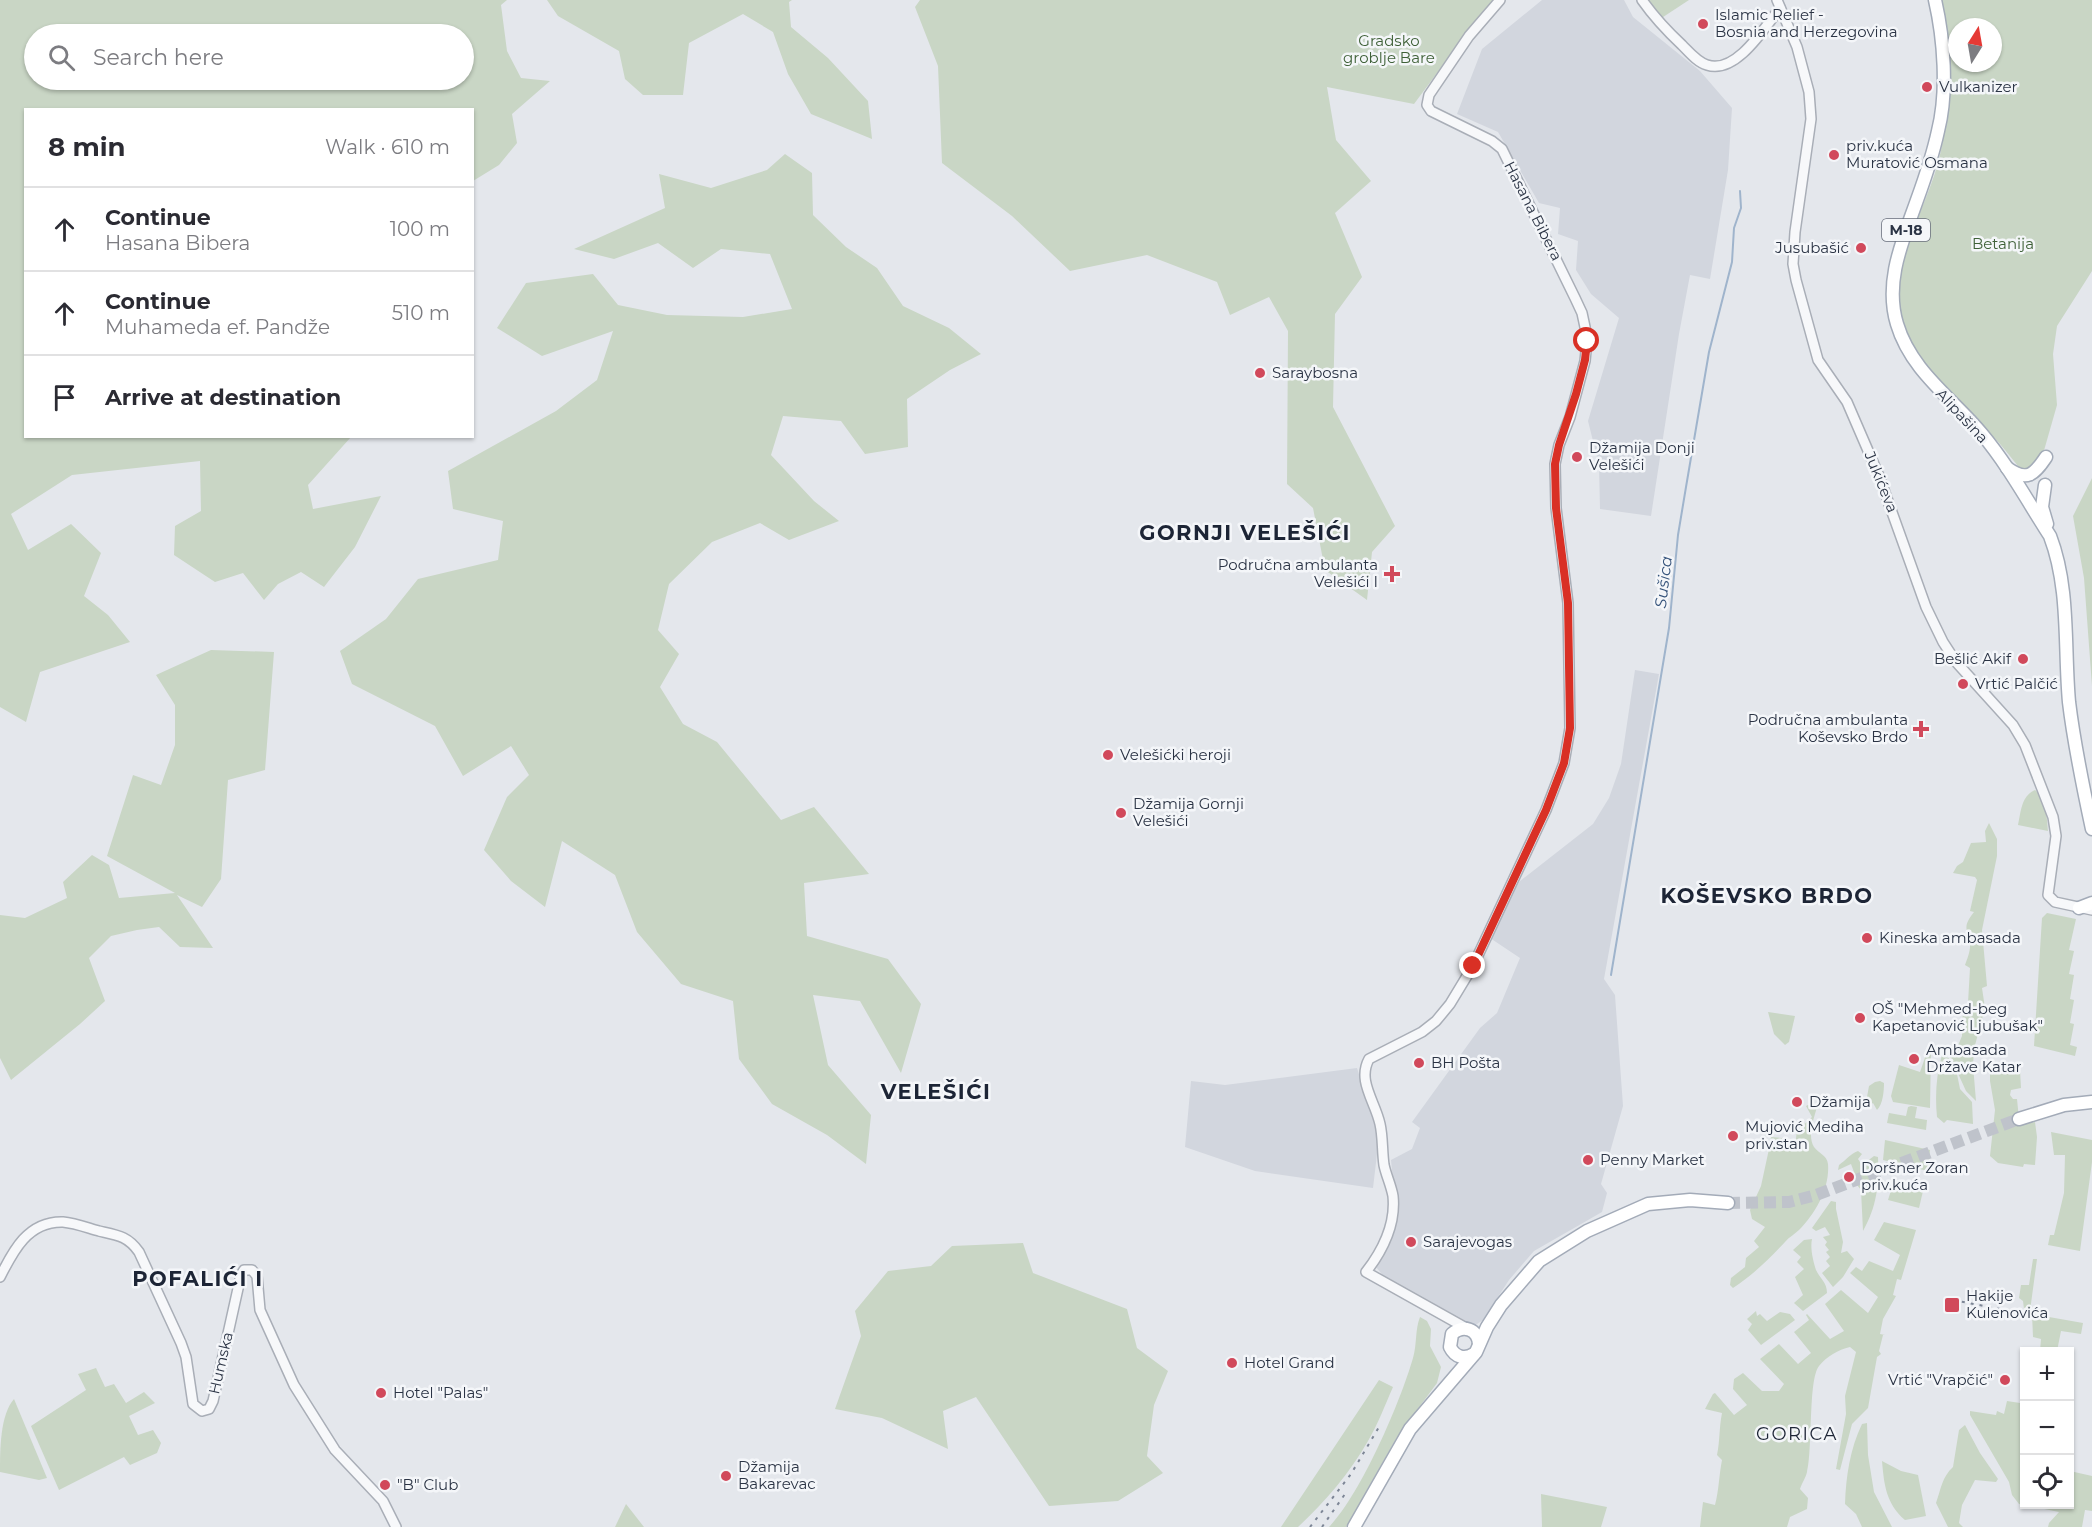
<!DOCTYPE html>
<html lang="en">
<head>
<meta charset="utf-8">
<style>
	:root { --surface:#fff; --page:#f2f2f3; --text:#2b2b33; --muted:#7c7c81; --line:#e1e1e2 }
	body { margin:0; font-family:Montserrat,sans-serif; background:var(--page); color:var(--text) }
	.controls { position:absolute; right:18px; bottom:18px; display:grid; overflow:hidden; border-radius:0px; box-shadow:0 2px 4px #0004 }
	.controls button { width:54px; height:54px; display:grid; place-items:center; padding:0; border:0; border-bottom:2px solid var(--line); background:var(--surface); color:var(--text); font:30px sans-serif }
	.compass { position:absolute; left:1948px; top:18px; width:54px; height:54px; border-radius:50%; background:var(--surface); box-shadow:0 2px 4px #0004; rotate:11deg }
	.stop { position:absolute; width:18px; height:18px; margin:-14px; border:4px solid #d93025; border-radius:50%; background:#fff }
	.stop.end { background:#d93025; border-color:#fff; box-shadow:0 2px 6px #0008 }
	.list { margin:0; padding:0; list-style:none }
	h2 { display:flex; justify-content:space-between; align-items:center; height:78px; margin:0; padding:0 24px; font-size:26px }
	h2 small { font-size:20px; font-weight:400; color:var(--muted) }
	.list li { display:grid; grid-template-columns:39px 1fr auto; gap:18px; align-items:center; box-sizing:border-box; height:84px; padding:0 24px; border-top:2px solid var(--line) }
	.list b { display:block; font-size:22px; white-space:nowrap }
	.list p { margin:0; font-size:20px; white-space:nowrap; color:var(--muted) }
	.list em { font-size:20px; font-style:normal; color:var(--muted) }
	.icon { flex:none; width:33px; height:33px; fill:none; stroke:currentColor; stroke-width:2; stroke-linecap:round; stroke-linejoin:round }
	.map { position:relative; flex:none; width:2092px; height:1527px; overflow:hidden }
	.search { position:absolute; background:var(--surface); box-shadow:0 2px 4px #0004; left:24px; top:24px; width:450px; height:66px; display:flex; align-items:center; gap:15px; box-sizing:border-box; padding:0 21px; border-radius:33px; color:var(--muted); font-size:22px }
	.panel { position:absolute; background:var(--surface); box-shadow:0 2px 4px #0004; left:24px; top:108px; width:450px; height:330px; border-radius:0px }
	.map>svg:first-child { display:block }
	.built { fill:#d2d6de }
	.green { fill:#c9d6c5; fill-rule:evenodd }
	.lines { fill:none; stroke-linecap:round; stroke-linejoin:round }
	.stream { stroke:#9fb4cc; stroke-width:2 }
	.major-tunnel { stroke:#bfc3cb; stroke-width:12; stroke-dasharray:12 6; stroke-linecap:butt }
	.minor-casing { stroke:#a9aeb7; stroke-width:12 }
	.major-casing { stroke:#a3abb8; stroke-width:15 }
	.minor { stroke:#f7f8fa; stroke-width:9 }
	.major { stroke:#fff; stroke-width:12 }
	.rail { stroke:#7d8696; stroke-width:2; stroke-dasharray:3 6; stroke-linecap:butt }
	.route { stroke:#d93025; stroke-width:8 }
	.poi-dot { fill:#d1495b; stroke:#f4f6f9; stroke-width:2 }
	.labels { text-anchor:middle; stroke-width:5; stroke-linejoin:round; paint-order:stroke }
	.shield { fill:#f4f6f9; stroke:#676e7b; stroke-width:1.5 }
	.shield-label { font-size:14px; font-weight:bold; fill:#2b3445 }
	.poi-label { font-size:15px; fill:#2b3445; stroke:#f4f6f9; text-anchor:start }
	.park-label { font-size:15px; fill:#3f6138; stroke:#f4f6f9 }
	.street-label { font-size:15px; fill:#2b3445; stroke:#f4f6f9 }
	.water-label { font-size:16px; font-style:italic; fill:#34527a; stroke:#f4f6f9 }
	.quarter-label { font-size:18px; letter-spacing:1.5px; fill:#1d2536; stroke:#f4f6f9 }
	.district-label { font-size:21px; font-weight:bold; letter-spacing:1.5px; fill:#1d2536; stroke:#f4f6f9 }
</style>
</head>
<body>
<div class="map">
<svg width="2092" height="1527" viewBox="0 0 2092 1527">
	<rect width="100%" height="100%" fill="#e4e7ec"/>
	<g class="built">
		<path d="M1542,0H1624L1633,17L1700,71L1732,108L1728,170L1710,279L1690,275L1679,334L1651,516L1600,509L1599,465L1588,421L1619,318L1591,294L1576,270L1578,241L1558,234L1560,208L1539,203L1498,132L1457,114L1482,49Z"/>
		<path d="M1635,670L1659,674L1604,979L1615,995L1623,1106L1601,1184L1607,1193L1602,1212L1534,1251L1509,1280L1483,1320L1474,1326L1468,1325L1385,1278L1376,1267L1391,1239L1398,1204L1394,1192L1391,1160L1412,1149L1420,1128L1412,1122L1480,1028L1497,1013L1520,958L1490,938L1514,891L1520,881L1593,824L1609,798L1621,764Z"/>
		<path d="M1357,1068L1379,1137L1373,1188L1255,1171L1185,1147L1191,1081L1225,1085Z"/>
	</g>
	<g class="green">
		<path d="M0,0H507L501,5L507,51L521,78L550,81L512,114L517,143L499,165L473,181V229L472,110H26V436L351,437L308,485L313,509L381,496L355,547L324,587L301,572L278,584L264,600L243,573L215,582L174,555L175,526L201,511L200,461L72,475L11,514L28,550L71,524L101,553L84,596L108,615L130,642L40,672L26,722L0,707ZM34,34H464V80H34Z"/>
		<path d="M547,0H792L789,2L791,27L828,58L868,101L872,139L811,114L788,74L773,32L743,14L689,43L683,95H643L625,79L619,51L558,16Z"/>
		<path d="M920,0H1495L1480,15L1414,104L1327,87L1336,140L1371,181L1335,213L1362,277L1335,314L1333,407L1395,526L1372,552L1367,600L1325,570L1313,508L1287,484L1288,331L1269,297L1230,315L1217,282L1147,255L1070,271L1012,216L942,163L938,66L915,7Z"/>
		<path d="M1646,0H1689L1657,21Z"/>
		<path d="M1942,0H2092V271L2057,326L2053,354L2057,405L2041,461L2023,472C2015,463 2008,453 2000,444C1967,407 1918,375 1902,325C1885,270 1924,215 1938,163C1952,108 1953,56 1942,0ZM1957,27H1993V63H1957Z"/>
		<path d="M785,154L812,173L813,215L846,247L877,268L903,306L949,328L981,354L950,370L907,399L908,447L865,454L841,421L783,416L771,455L814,501L839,521L789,540L760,523L712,542L669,584L658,630L679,654L660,687L683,724L717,742L781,820L814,807L869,874L804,883L807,936L888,959L921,1004L901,1073L860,1001L813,995L828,1065L871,1115L866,1164L827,1135L772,1104L739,1059L733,1001L681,984L637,932L615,875L562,841L545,907L511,881L484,850L507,797L529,775L511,746L463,776L435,726L352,684L340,651L386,619L418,579L498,560L503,521L453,509L448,471L556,411L597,380L613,331L542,356L497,328L526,283L593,274L618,305L667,315L743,317L792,309L770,254L721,249L693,268L658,243L614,259L574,249L665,208L659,174L711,188L767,170Z"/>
		<path d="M2092,478V686L2084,578L2073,516Z"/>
		<path d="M211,650L274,652L265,770L228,780L221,879L202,907L177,895L213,948L180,947L159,927L137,930L111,936L89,958L105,1001L80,1024L11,1080L0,1058V915L25,918L67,898L63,882L92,855L109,865L119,898L175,893L107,856L133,775L161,785L175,745V705L156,675Z"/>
		<path d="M2035,790C2046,799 2047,817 2048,831L2018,825C2021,812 2021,796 2035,790Z"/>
		<path d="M1989,823L1997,839V856L1982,930L1987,986L1982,988L1985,1008L1974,1049L1973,1065L1976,1101L1966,1091L1956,1069L1960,1089L1972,1102L1973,1124L1947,1120L1944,1123L1937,1117C1935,1097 1936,1075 1942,1055L1954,1061L1944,1052L1942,1046L1957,1048L1962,1036V1018L1968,1003L1970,968L1965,965C1968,957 1972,947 1969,940C1965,926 1965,924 1974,912L1970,911L1977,880L1975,877L1953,873L1957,866L1963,862L1971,843L1986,842L1985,831Z"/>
		<path d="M2047,913L2076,919L2069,950L2074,951L2069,974L2074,975L2070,999L2074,1000L2070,1023L2074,1024L2070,1045L2077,1047L2075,1056L2034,1046L2042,918Z"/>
		<path d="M1768,1012L1795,1016L1789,1042L1785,1045L1774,1034Z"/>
		<path d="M1928,1049L1931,1051L1930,1108L1893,1102L1891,1096L1899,1065L1920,1072Z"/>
		<path d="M1990,1064L2020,1070L2021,1088L2011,1090L2010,1095L2013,1099H2017L2019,1119L2025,1124L2035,1122L2037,1137L2035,1165L2024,1164L2023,1167L1998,1163L1990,1156L1995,1110L1990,1081Z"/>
		<path d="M1880,1081L1884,1083C1884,1091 1883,1104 1877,1110L1873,1103L1865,1108L1869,1086L1875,1082Z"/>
		<path d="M1808,1105L1817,1107C1814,1118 1807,1136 1814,1147C1819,1154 1827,1155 1828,1164C1830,1188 1815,1214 1799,1230C1795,1234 1789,1237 1785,1242C1769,1259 1753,1275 1733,1288L1730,1285L1731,1278L1745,1267L1746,1258L1759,1247L1754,1241L1765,1227L1752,1219L1750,1210L1761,1186L1769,1149L1772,1143L1770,1142L1771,1137L1782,1138V1144L1795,1145L1797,1131L1812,1117L1806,1106Z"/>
		<path d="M1911,1106L1917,1107L1915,1118L1927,1120L1926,1130L1887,1123L1889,1113L1906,1116L1908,1107Z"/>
		<path d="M2051,1132L2092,1140V1162L2080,1251L2048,1245L2050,1235H2054L2064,1193L2065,1155H2054Z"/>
		<path d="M1885,1140L1930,1150L1928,1171L1883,1160Z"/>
		<path d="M1858,1151L1862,1154L1858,1159L1862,1165L1874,1156L1878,1157C1879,1185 1877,1206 1863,1231L1861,1190L1849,1175L1854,1172L1851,1164L1838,1170L1839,1165C1846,1160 1850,1154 1858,1151Z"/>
		<path d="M1893,1184L1923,1191L1919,1208L1888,1200Z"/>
		<path d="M1831,1201L1836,1202V1209L1843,1242L1841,1253L1847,1251L1854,1259L1843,1277L1833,1287L1822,1273L1830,1266L1826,1261L1830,1257L1826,1252L1829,1250L1825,1245L1827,1242L1823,1237L1830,1235L1825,1227L1816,1231L1812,1228Z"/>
		<path d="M1884,1222L1916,1230L1901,1280L1897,1279L1893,1295L1896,1296L1883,1319L1880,1334L1885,1335H1883L1879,1351L1881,1354L1877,1357L1868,1408L1852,1424L1840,1470L1836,1469L1846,1414L1845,1396L1856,1352L1850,1347C1838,1350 1827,1356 1819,1366C1808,1380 1813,1449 1807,1472C1806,1477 1802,1483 1800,1489L1808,1498L1807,1509L1790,1517L1787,1527H1700L1703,1502L1715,1505C1719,1490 1719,1475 1722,1460L1717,1455C1720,1440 1719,1428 1722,1413L1705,1409L1713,1394L1715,1393L1734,1415L1747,1405L1733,1389L1734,1379L1743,1373L1762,1391H1779L1784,1384L1760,1359L1779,1344L1798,1364L1811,1353L1794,1332L1809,1320L1806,1315L1807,1314L1830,1339L1844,1331L1825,1304L1841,1290L1868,1313L1878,1297L1850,1273L1856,1267L1862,1271L1869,1261L1893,1271L1900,1255L1874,1240Z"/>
		<path d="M1812,1239C1810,1248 1813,1261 1816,1270C1820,1279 1827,1282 1827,1293L1803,1311L1794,1303L1803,1295L1795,1277L1804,1269L1797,1262L1801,1257L1793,1250L1804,1240Z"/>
		<path d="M1023,1243L1033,1273L1127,1309L1137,1348L1168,1371L1154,1405L1147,1456L1163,1473L1118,1501L1049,1506L976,1397L943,1411L948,1449L882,1418L835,1409L861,1336L855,1311L888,1271L931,1266L952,1246Z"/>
		<path d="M2033,1259H2037L2030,1311L2024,1309L2023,1301L2019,1298L2021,1285H2029Z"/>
		<path d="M1756,1311L1757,1316L1760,1314L1767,1321L1780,1312L1790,1314L1795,1320L1761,1345L1748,1330L1752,1324L1747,1319Z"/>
		<path d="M2032,1314L2083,1323L2081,1334L2061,1331L2057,1351H2040L2041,1339L2033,1337Z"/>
		<path d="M1420,1317L1427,1321L1431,1329L1430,1346L1441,1367L1437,1383L1397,1437L1346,1527H1329C1361,1494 1400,1403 1413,1358C1417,1345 1415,1329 1420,1317Z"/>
		<path d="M96,1368L105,1387L114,1384L126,1403L144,1392L155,1403L129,1416L138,1435L153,1430L161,1443L157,1453L130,1465L124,1457L59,1490L31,1426L86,1390L78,1374Z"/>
		<path d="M1379,1380L1393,1387C1385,1405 1378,1424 1368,1441C1349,1474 1325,1502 1298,1527H1281Z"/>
		<path d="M14,1399L47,1478L39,1480L0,1472C0,1450 0,1415 14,1399Z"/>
		<path d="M2007,1401L2020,1403L2024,1410V1504H2070V1471L2092,1476V1511L2085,1510L2082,1527H2048L2049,1523L2059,1512L2019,1504L2012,1495L2009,1482L1970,1415V1411L1996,1415L1997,1411L2004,1414Z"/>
		<path d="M1867,1423L1868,1455L1874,1492L1892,1527H1862L1856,1514L1845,1504C1846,1476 1850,1449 1862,1424Z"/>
		<path d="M1965,1425L1980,1453L1998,1479L1996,1482L1975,1480L1962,1505L1959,1523L1963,1527H1948L1936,1503C1941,1489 1942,1477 1953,1467L1959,1430Z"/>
		<path d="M1882,1461L1901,1471L1918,1475L1926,1516L1905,1520C1886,1504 1884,1484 1882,1461Z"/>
		<path d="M1541,1494L1607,1507L1601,1527H1542Z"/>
		<path d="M626,1504L644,1527H615Z"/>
	</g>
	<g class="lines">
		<path class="stream" d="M1611,975L1669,628L1678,535L1686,487L1709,352L1732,262L1734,228L1741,208L1740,191"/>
		<path class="major-tunnel" d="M1728,1203L1789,1202L1816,1195L2019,1119"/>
		<defs>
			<g id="minor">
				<path d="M1642,0C1654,17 1667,31 1682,45C1689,52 1697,62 1707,65C1736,75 1765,27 1780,8"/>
				<path d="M1777,0L1797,47L1809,92L1811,119L1795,232L1793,264L1796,280L1818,360L1847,402L1879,476L1926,607L1943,642L1956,662L2013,725L2025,745L2053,817L2056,836L2048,895L2055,902L2092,910"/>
				<path d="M0,1277C13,1251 28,1221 63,1222C75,1223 88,1228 99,1231C117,1235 128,1236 139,1252L181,1343L186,1357L193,1404L202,1411L209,1409L213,1401L241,1275L244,1270H252L257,1276L260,1310L294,1385L335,1450L383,1501L396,1527"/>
				<path d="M1466,1328L1366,1272C1383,1250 1396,1225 1393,1196C1391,1185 1386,1175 1384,1165C1382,1151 1383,1137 1380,1124C1375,1101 1357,1081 1369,1059L1422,1032L1436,1021L1450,1004L1473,966L1546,810L1564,763L1570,728L1568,603L1556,508L1555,464L1559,445L1570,417L1585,361L1587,341L1585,327L1582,313L1575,298L1502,149L1492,141L1431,111L1427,105L1429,95L1469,36L1500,0"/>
			</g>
			<g id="major">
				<path d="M1935,0C1944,39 1948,92 1938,131C1933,154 1925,178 1917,200C1903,240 1884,281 1897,324C1911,371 1952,398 1982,434C2008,465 2028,502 2050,536C2070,588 2064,647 2069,702C2074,744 2083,787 2092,829"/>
				<path d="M2007,468C2027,482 2034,475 2046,457"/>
				<path d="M2045,485L2042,507L2047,524"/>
				<path d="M2079,908L2092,903"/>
				<path d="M2019,1119L2064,1105L2092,1102"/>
				<path d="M1474,1354C1464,1360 1455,1357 1450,1347L1452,1334C1463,1324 1478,1329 1479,1344"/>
				<path d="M1354,1527L1410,1429L1476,1352L1487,1327L1501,1305L1539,1261L1587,1231L1648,1204L1690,1200L1728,1203"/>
			</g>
		</defs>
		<use href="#minor" class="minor-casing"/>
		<use href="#major" class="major-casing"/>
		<use href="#minor" class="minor"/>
		<use href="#major" class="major"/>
		<g class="rail">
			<path d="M1953,1300L2005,1310"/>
			<path d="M1310,1527L1351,1474L1379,1427"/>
			<path d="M1322,1527L1345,1494"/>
		</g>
	</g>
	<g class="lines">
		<path class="route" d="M1473,966L1546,810L1564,763L1570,728L1568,603L1556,508L1555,464L1559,445L1576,394L1585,360L1587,341"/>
	</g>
	<g class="poi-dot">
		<circle cx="1703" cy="24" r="6"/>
		<circle cx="1927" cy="87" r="6"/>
		<circle cx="1834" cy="155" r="6"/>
		<circle cx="1861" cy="248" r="6"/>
		<circle cx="1260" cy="373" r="6"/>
		<circle cx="1577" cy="457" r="6"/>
		<path d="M1389 565h6v6h6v6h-6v6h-6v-6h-6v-6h6z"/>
		<circle cx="2023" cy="659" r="6"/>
		<circle cx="1963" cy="684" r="6"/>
		<path d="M1918 720h6v6h6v6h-6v6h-6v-6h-6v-6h6z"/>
		<circle cx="1108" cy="755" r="6"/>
		<circle cx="1121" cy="813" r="6"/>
		<circle cx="1867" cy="938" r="6"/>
		<circle cx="1860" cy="1018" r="6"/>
		<circle cx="1914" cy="1059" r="6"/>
		<circle cx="1419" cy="1063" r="6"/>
		<circle cx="1797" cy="1102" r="6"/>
		<circle cx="1733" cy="1136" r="6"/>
		<circle cx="1588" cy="1160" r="6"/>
		<circle cx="1849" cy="1177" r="6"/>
		<circle cx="1411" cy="1242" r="6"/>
		<rect x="1944" y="1297" width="16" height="16" rx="3"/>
		<circle cx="1232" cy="1363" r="6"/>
		<circle cx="2005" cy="1380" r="6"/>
		<circle cx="381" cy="1393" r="6"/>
		<circle cx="726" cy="1476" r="6"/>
		<circle cx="385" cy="1485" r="6"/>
	</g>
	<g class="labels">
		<rect class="shield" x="1882" y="219" width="48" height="22" rx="4.5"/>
		<g class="shield-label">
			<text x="1906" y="235">M-18</text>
		</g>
		<g class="poi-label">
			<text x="1715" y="20">Islamic Relief -<tspan x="1715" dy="17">Bosnia and Herzegovina</tspan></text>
			<text x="1939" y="92">Vulkanizer</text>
			<text x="1846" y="151">priv.kuća<tspan x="1846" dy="17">Muratović Osmana</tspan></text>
			<text x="1849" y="253" text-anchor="end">Jusubašić</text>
			<text x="1272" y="378">Saraybosna</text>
			<text x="1589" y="453">Džamija Donji<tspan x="1589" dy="17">Velešići</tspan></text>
			<text x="1378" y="570" text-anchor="end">Područna ambulanta<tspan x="1378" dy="17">Velešići I</tspan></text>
			<text x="2011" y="664" text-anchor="end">Bešlić Akif</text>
			<text x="1975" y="689">Vrtić Palčić</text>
			<text x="1908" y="725" text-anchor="end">Područna ambulanta<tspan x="1908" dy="17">Koševsko Brdo</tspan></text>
			<text x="1120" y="760">Velešićki heroji</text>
			<text x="1133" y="809">Džamija Gornji<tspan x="1133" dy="17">Velešići</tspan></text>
			<text x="1879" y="943">Kineska ambasada</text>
			<text x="1872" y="1014">OŠ "Mehmed-beg<tspan x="1872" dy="17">Kapetanović Ljubušak"</tspan></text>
			<text x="1926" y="1055">Ambasada<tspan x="1926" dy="17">Države Katar</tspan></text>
			<text x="1431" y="1068">BH Pošta</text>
			<text x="1809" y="1107">Džamija</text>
			<text x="1745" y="1132">Mujović Mediha<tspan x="1745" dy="17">priv.stan</tspan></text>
			<text x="1600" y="1165">Penny Market</text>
			<text x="1861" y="1173">Doršner Zoran<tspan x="1861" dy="17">priv.kuća</tspan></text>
			<text x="1423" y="1247">Sarajevogas</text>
			<text x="1966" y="1301">Hakije<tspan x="1966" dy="17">Kulenovića</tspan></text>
			<text x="1244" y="1368">Hotel Grand</text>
			<text x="1993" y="1385" text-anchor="end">Vrtić "Vrapčić"</text>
			<text x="393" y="1398">Hotel "Palas"</text>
			<text x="738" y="1472">Džamija<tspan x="738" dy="17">Bakarevac</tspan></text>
			<text x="397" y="1490">"B" Club</text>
		</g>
		<g class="park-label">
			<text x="1389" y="46">Gradsko<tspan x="1389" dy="17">groblje Bare</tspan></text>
			<text x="2003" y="249">Betanija</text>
		</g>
		<g class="street-label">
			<text transform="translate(1533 211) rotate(63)" y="5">Hasana Bibera</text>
			<text transform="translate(1962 416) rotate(47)" y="5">Alipašina</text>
			<text transform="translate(1881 482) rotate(68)" y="5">Jukićeva</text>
			<text transform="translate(221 1363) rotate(-77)" y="5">Humska</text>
		</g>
		<g class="water-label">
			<text transform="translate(1663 582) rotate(-83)" y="6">Sušica</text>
		</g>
		<g class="quarter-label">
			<text x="1797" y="1440">GORICA</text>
		</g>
		<g class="district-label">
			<text x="1245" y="540">GORNJI VELEŠIĆI</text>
			<text x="1767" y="903">KOŠEVSKO BRDO</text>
			<text x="936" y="1099">VELEŠIĆI</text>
			<text x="198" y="1286">POFALIĆI I</text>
		</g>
	</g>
</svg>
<div class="controls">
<button>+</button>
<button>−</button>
<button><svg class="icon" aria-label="locate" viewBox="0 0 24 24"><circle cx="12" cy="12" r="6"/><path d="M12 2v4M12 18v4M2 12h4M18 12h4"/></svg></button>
</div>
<svg class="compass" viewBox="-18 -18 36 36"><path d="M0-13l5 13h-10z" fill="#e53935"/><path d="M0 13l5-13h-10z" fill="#7c7c81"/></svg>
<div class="stop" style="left:1587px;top:341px"></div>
<div class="stop end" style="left:1473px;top:966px"></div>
<div class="search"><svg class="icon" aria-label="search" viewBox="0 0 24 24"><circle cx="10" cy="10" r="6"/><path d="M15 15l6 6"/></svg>Search here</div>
<section class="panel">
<h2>8 min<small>Walk · 610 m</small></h2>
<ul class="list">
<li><svg class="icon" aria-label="ahead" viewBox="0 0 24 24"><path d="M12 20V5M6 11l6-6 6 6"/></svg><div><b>Continue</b><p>Hasana Bibera</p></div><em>100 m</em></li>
<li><svg class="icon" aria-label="ahead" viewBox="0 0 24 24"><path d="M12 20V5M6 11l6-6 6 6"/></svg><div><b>Continue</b><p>Muhameda ef. Pandže</p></div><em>510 m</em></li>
<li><svg class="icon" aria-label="arrive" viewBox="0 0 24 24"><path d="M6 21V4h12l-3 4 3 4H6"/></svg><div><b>Arrive at destination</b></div></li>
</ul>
</section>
</div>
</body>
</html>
